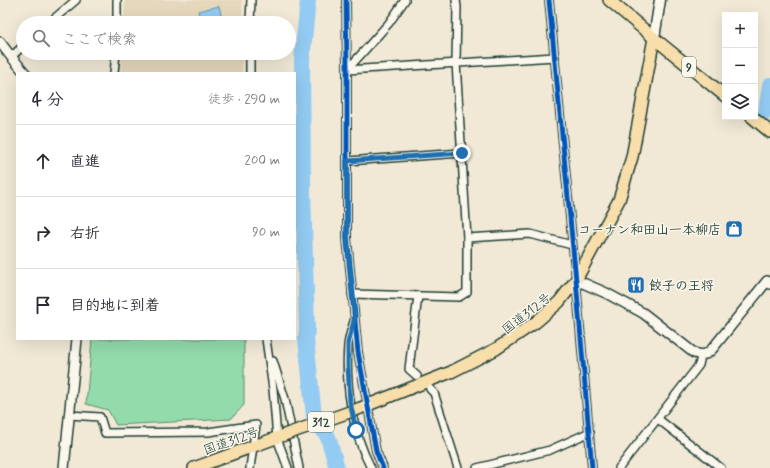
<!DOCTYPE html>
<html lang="ja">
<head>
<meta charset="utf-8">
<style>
	:root { --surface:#fff; --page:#f2f2f3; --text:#2b2b33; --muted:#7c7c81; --line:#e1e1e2 }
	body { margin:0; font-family:Mynerve,"Klee One",sans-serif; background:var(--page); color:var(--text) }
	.controls { position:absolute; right:12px; top:12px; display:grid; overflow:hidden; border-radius:0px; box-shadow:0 4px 16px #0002 }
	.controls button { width:36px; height:36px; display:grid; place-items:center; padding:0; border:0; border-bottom:1px solid var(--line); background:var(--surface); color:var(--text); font:20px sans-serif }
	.stop { position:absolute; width:12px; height:12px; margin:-9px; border:3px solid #1f6fb2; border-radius:50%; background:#fff }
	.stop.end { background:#1f6fb2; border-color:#fff; box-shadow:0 1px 4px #0008 }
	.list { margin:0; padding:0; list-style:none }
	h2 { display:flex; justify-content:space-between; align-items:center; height:52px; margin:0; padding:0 16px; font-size:17px }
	h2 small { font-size:13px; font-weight:400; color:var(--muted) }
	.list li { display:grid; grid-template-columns:26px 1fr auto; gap:12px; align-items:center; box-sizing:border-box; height:72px; padding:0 16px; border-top:1px solid var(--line) }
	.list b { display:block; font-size:15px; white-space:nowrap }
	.list em { font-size:13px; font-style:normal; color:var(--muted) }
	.icon { flex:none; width:22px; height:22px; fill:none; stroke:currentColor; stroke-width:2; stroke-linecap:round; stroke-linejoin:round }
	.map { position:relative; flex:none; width:770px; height:468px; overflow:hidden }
	.search { position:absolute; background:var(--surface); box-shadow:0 4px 16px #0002; left:16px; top:16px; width:280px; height:44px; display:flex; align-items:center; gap:10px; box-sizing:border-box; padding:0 14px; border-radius:22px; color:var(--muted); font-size:15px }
	.panel { position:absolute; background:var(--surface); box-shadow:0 4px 16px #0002; left:16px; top:72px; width:280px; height:268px; border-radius:0px }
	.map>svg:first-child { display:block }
	.built { fill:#e5d8bc }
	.green { fill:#93dbab; stroke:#598c70 }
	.water { fill:#93cbf2; stroke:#6592a6 }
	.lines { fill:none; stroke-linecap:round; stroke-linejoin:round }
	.river { stroke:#93cbf2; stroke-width:16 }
	.minor-casing { stroke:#1f3d34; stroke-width:10 }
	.tertiary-casing { stroke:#1f3d34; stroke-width:12 }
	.secondary-casing { stroke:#1f3d34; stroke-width:13 }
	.trunk-casing { stroke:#1f3d34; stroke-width:14 }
	.minor { stroke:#fbf7ec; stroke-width:7 }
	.tertiary { stroke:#fbf7ec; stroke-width:9 }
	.secondary { stroke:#fbf7ec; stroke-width:10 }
	.trunk { stroke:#f8deab; stroke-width:11 }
	.trunk-bridge-casing { stroke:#1f3d34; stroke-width:14; stroke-linecap:butt }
	.trunk-bridge { stroke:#f8deab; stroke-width:11 }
	.cycleway-casing { stroke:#fbf7ec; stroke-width:8 }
	.cycleway { stroke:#0057b8; stroke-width:5 }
	.route { stroke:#1f6fb2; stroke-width:5 }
	.labels { text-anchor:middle; stroke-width:3; stroke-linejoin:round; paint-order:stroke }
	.shield { fill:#fbf7ec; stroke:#61756b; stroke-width:1 }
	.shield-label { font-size:12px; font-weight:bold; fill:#1f3d34 }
	.poi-label { font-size:13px; font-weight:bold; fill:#1f3d34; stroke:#fbf7ec; text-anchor:end }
	.street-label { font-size:13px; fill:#1f3d34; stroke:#fbf7ec }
</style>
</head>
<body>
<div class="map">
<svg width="770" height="468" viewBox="0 0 770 468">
	<rect width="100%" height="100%" fill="#f1e9d6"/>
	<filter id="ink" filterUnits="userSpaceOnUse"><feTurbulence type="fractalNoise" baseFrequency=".025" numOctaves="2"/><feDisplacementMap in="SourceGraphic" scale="8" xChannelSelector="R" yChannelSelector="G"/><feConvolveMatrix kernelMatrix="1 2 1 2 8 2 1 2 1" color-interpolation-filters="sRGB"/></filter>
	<g filter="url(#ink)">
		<g class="built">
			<path d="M125,0H242V23H124Z"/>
			<path d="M122,53H242V73H120Z"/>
		</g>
		<path class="green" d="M92,339H244V405L231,419L116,425L108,410L86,404Z"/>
		<path class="water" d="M219,6L223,23H201L198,11Z"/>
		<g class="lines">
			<g class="river">
				<path d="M308,0L302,60L303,190L307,328L306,339L314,417L328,437L337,468"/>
				<path d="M766,112L770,85"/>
			</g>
			<defs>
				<g id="minor">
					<path d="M346,0L347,70V238L358,352L376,451L383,468"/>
					<path d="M549,0L576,280L592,468"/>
					<path d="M49,23L76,0"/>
					<path d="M117,23V0"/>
					<path d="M250,23L251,0"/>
					<path d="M250,53V73"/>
					<path d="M11,57L23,46"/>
					<path d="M347,70L555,57"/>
					<path d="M347,70L389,23L405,0"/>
					<path d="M114,73L116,53"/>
					<path d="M347,161L462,153"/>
					<path d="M467,238L530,234L572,245"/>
					<path d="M352,294L459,297L467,292V238L456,63L457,7L456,0"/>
					<path d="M354,321C352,328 349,337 348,345C345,385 352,432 371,468"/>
					<path d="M266,339L273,389L277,438L288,468"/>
					<path d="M273,361L285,399L299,468"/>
					<path d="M417,376L409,369L418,296"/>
					<path d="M430,389L434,393L458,468"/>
					<path d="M69,415L100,417L105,433L208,432L256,425L250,468"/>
					<path d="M658,419L721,468"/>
					<path d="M477,468L550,450L590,432"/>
					<path d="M619,468L699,365L701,356"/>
				</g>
				<g id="tertiary">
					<path d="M0,42L9,54L25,73"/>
					<path d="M576,280L606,293L643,313L694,353C703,356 707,355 713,348L767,281L770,284"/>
					<path d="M64,468L77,339"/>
				</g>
				<path id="secondary" d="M654,38L660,0"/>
				<g id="trunk">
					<path d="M609,0L654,38L725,96"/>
					<path d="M752,117L770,132"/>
					<path d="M358,409L451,372L496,349L536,322L559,302L576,280L619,200L632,157L654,38"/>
					<path d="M194,468L284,435"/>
				</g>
			</defs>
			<use href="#minor" class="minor-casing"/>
			<use href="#tertiary" class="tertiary-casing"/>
			<use href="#secondary" class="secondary-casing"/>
			<use href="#trunk" class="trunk-casing"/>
			<use href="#minor" class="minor"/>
			<use href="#tertiary" class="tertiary"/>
			<use href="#secondary" class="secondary"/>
			<use href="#trunk" class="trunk"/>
			<defs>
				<path id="trunk-bridge" d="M284,435L358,409"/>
			</defs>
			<use href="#trunk-bridge" class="trunk-bridge-casing"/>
			<use href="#trunk-bridge" class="trunk-bridge"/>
			<defs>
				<g id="cycleway">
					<path d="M346,0L347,70V238L358,352L376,451L383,468"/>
					<path d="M549,0L576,280L592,468"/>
				</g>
			</defs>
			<use href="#cycleway" class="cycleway-casing"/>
			<use href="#cycleway" class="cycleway"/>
		</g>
	</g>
	<g class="lines" filter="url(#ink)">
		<path class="route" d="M356,430L350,402L348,366V343L355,317L347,238V161L462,153"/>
	</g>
	<defs>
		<symbol id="shop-square" viewBox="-11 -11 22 22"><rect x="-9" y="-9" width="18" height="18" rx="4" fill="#1f6fb2" stroke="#fbf7ec"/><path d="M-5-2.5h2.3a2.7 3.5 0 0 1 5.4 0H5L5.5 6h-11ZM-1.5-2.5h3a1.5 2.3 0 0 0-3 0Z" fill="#fff"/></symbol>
		<symbol id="restaurant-square" viewBox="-11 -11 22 22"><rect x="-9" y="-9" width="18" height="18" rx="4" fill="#1f6fb2" stroke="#fbf7ec"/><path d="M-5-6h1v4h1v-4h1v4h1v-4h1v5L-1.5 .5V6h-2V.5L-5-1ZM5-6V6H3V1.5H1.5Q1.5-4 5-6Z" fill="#fff"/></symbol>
	</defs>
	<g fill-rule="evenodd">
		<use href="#shop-square" x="724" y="219" width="20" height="20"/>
		<use href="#restaurant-square" x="626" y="275" width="20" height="20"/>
	</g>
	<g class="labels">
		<g class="shield">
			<rect x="682" y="57" width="14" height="20" rx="3"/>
			<rect x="308" y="412" width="26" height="20" rx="3"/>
		</g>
		<g class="shield-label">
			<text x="689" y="71">9</text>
			<text x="321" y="426">312</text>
		</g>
		<g class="poi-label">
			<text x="721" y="234">コーナン和田山一本柳店</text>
			<text x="649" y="290" text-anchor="start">餃子の王将</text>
		</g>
		<g class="street-label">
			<text transform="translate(526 313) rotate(-38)" y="5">国道312号</text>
			<text transform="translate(231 440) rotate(-20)" y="5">国道312号</text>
		</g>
	</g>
</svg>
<div class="controls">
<button>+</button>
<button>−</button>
<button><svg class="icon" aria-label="layers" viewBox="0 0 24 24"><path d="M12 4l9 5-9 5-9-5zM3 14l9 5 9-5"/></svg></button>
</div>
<div class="stop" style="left:356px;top:430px"></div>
<div class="stop end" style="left:462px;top:153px"></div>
<div class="search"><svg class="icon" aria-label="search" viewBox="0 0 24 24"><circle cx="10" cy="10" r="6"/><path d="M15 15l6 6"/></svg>ここで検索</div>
<section class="panel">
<h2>4 分<small>徒歩 · 290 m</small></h2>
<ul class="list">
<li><svg class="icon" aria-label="ahead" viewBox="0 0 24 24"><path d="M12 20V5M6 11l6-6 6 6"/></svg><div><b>直進</b></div><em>200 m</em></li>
<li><svg class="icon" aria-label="right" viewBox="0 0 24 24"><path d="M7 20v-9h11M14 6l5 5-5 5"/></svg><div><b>右折</b></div><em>90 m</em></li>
<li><svg class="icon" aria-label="arrive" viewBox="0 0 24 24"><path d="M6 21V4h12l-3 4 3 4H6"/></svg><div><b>目的地に到着</b></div></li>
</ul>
</section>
</div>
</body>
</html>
